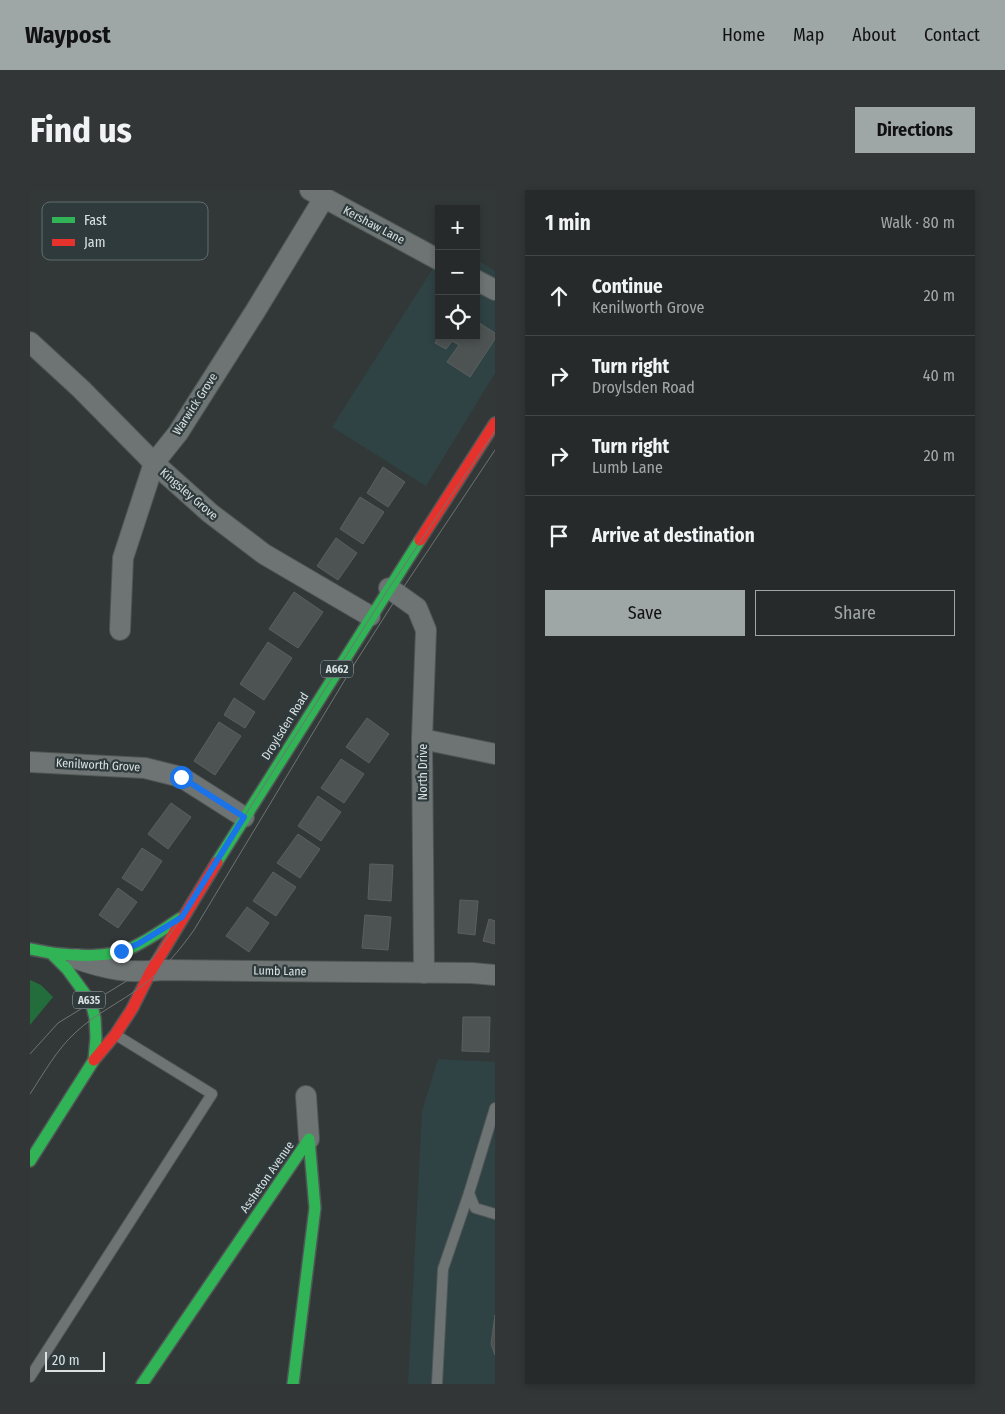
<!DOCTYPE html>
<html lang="en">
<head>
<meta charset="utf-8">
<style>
	:root { --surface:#262a2a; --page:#323636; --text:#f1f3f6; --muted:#a4a7a8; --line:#424647; --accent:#9fa6a6 }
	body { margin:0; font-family:"Fira Sans Condensed",sans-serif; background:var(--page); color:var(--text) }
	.controls { position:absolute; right:15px; top:15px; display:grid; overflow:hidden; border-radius:0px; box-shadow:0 2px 8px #0003 }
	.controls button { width:45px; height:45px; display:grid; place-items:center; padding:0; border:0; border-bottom:1px solid var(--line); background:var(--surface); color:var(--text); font:25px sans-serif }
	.scale { position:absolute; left:15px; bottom:12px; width:60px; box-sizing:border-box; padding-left:5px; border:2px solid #d9e1e2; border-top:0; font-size:14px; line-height:18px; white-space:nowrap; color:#d9e1e2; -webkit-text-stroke:4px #2e3a3c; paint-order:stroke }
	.stop { position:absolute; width:15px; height:15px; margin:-11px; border:4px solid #1a73e8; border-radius:50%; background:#fff }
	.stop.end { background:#1a73e8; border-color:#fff; box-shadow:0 1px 5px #0008 }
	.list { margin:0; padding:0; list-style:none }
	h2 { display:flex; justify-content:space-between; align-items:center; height:65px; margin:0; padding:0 20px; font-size:21px }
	h2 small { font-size:16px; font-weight:400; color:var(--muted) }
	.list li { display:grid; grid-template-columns:32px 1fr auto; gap:15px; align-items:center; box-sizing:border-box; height:80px; padding:0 20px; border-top:1px solid var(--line) }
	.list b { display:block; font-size:19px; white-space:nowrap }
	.list p { margin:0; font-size:16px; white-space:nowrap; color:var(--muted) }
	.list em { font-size:16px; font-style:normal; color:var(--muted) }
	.actions { display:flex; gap:10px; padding:15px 20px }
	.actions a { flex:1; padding:11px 0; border:1px solid var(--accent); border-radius:0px; text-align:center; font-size:18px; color:var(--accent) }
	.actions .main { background:var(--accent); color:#111 }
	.icon { flex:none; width:28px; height:28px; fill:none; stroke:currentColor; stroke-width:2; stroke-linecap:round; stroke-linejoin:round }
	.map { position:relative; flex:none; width:465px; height:1194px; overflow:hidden; border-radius:0px }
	header { display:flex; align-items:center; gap:30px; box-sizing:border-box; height:70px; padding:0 25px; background:var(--accent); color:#111 }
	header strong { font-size:24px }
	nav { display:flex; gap:28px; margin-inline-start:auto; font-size:18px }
	.intro { display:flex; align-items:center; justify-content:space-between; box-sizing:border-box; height:120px; padding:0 30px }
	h1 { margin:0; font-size:35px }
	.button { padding:12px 22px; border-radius:0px; background:var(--accent); color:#111; font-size:18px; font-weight:700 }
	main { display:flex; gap:30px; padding:0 30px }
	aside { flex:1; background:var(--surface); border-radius:0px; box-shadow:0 2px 8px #0003 }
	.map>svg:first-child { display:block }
	.built { fill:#2f4244 }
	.green { fill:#236d3c }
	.building { fill:#4d5252; stroke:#5b605f }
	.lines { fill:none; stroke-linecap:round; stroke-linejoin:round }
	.lane-casing { stroke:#505656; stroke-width:12 }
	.street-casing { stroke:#505656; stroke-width:22 }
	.fast-casing { stroke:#505656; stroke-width:14 }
	.jam-casing { stroke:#505656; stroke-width:14 }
	.lane { stroke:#6e7474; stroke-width:10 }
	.street { stroke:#6e7474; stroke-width:20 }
	.fast { stroke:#30b455; stroke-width:11 }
	.jam { stroke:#e5322d; stroke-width:11 }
	.tram { stroke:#6e7474; stroke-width:1 }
	.route { stroke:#1a73e8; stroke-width:6 }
	.labels { text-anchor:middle; stroke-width:4.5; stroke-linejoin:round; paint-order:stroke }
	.shield { fill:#2e3a3c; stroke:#a6afb0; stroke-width:1 }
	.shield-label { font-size:11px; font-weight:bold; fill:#d9e1e2 }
	.street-label { font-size:12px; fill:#d9e1e2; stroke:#2e3a3c }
	.key { fill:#2e3a3c; stroke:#616c6e; stroke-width:1 }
	.key-label { font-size:14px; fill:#d9e1e2 }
</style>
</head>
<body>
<header>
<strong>Waypost</strong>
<nav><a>Home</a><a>Map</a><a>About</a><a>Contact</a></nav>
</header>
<div class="intro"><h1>Find us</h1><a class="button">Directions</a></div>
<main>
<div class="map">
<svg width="465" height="1194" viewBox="0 0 465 1194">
	<rect width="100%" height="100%" fill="#323838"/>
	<g class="built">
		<path d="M409,69V146H446V69L465,81V183L396,296L302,237Z"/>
		<path d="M408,869L465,872V1194H378L392,921Z"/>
	</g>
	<path class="green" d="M0,790L11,795L23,807L0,835Z"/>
	<g class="building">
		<path d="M446,131L465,143V149L440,187L417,172L429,155L422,151L416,159L405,153L409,146H446Z"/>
		<path d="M353,277L375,292L358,317L337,303Z"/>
		<path d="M330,307L354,322L333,354L310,339Z"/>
		<path d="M306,348L327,363L308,390L287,376Z"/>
		<path d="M264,402L293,422L268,458L239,439Z"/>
		<path d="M238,452L262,468L234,510L210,494Z"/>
		<path d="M204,508L225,522L215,538L194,525Z"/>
		<path d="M337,528L359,544L339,573L316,557Z"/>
		<path d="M189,532L211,546L185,585L164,571Z"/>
		<path d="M311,569L334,584L314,613L291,598Z"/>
		<path d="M288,606L311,622L291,651L268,636Z"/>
		<path d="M141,613L161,627L138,659L118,644Z"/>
		<path d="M268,644L290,659L270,688L247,673Z"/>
		<path d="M112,658L132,671L112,701L92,688Z"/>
		<path d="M340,674L363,675L361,711L338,709Z"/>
		<path d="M243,682L266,697L246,726L223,711Z"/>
		<path d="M88,698L107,712L88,738L69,725Z"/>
		<path d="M430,710L448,711L445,745L428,743Z"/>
		<path d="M217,717L239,733L219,762L196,746Z"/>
		<path d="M335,725L361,727L358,760L332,758Z"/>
		<path d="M459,729L465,731V754L453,751Z"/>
		<path d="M433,827H460L459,862L432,861Z"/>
		<path d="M465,1125V1165L461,1154Z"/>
	</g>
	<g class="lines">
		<defs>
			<g id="lane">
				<path d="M439,1003L445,1018L465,1024"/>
				<path d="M0,1187L182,904L86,845"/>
				<path d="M407,1194L413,1079L439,1003L465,918"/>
			</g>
			<g id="street">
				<path d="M280,0L409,70"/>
				<path d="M446,90L465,100"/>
				<path d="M0,152L51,199L124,273L180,323L234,364L340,426"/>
				<path d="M359,398L387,418L396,440L392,549L394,783"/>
				<path d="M90,440L93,368L124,273L148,243L226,120L294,8"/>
				<path d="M392,549L465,564"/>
				<path d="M0,572L115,578L151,587L214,627"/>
				<path d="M47,769C75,779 101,784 132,780L442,783L465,785"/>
				<path d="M276,906L279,949"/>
			</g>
			<g id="fast">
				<path d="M187,672L390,350"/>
				<path d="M0,759L21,763L37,779L61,812L65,828L66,848L64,870L0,971"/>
				<path d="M21,763C47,766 77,768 101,758C119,750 135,738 151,728"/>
				<path d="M112,1194L279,949L285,1018L263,1194"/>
			</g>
			<g id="jam">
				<path d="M390,350L465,233"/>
				<path d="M64,870L85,845L102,819L121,781L187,672"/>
			</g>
		</defs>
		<use href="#lane" class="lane-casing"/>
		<use href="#street" class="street-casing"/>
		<use href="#fast" class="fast-casing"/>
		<use href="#jam" class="jam-casing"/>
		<use href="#lane" class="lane"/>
		<use href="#street" class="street"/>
		<use href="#fast" class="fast"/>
		<use href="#jam" class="jam"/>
		<g class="tram">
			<path d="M0,864L28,833L95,792L109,782L123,768L152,727L214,627L359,398L465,241"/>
			<path d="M0,904C14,883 27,859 46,842C65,824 91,812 112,796C133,780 149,761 164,740L325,473L369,404L465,260"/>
		</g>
	</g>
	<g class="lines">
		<path class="route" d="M91,761L108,754L152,727L214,627L151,587"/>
	</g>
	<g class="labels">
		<g class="shield">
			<rect x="291" y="470.5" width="32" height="17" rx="4"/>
			<rect x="43" y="801.5" width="32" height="17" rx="4"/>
		</g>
		<g class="shield-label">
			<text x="307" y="483">A662</text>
			<text x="59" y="814">A635</text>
		</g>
		<g class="street-label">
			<text transform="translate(344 35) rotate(28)" y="4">Kershaw Lane</text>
			<text transform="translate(165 214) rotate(-57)" y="4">Warwick Grove</text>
			<text transform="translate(159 304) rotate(41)" y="4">Kingsley Grove</text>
			<text transform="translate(255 536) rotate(-58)" y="4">Droylsden Road</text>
			<text transform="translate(68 575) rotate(3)" y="4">Kenilworth Grove</text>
			<text transform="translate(393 582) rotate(-90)" y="4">North Drive</text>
			<text transform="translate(250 781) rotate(1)" y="4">Lumb Lane</text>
			<text transform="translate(237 987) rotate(-55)" y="4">Assheton Avenue</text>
		</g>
	</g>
	<rect x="12" y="12" width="166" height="58" rx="8" class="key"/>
	<rect x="22" y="27" width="23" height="6" fill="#30b455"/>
	<rect x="22" y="49" width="23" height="7" fill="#e5322d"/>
	<g class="key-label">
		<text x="54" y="35">Fast</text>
		<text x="54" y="57">Jam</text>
	</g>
</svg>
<div class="controls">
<button>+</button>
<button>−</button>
<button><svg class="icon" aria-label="locate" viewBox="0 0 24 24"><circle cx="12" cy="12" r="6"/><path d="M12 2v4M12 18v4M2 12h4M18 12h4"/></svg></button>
</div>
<div class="scale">20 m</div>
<div class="stop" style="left:151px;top:587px"></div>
<div class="stop end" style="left:91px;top:761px"></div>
</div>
<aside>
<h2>1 min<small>Walk · 80 m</small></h2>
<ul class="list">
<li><svg class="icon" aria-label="ahead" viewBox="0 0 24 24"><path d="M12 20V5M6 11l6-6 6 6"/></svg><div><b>Continue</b><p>Kenilworth Grove</p></div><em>20 m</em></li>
<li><svg class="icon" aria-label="right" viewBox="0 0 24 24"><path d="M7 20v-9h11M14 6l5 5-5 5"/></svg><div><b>Turn right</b><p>Droylsden Road</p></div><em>40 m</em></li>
<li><svg class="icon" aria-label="right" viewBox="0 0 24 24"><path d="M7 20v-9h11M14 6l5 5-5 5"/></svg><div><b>Turn right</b><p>Lumb Lane</p></div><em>20 m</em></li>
<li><svg class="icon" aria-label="arrive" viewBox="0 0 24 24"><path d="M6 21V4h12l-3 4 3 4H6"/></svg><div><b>Arrive at destination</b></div></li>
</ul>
<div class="actions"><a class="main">Save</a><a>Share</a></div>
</aside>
</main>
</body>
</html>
